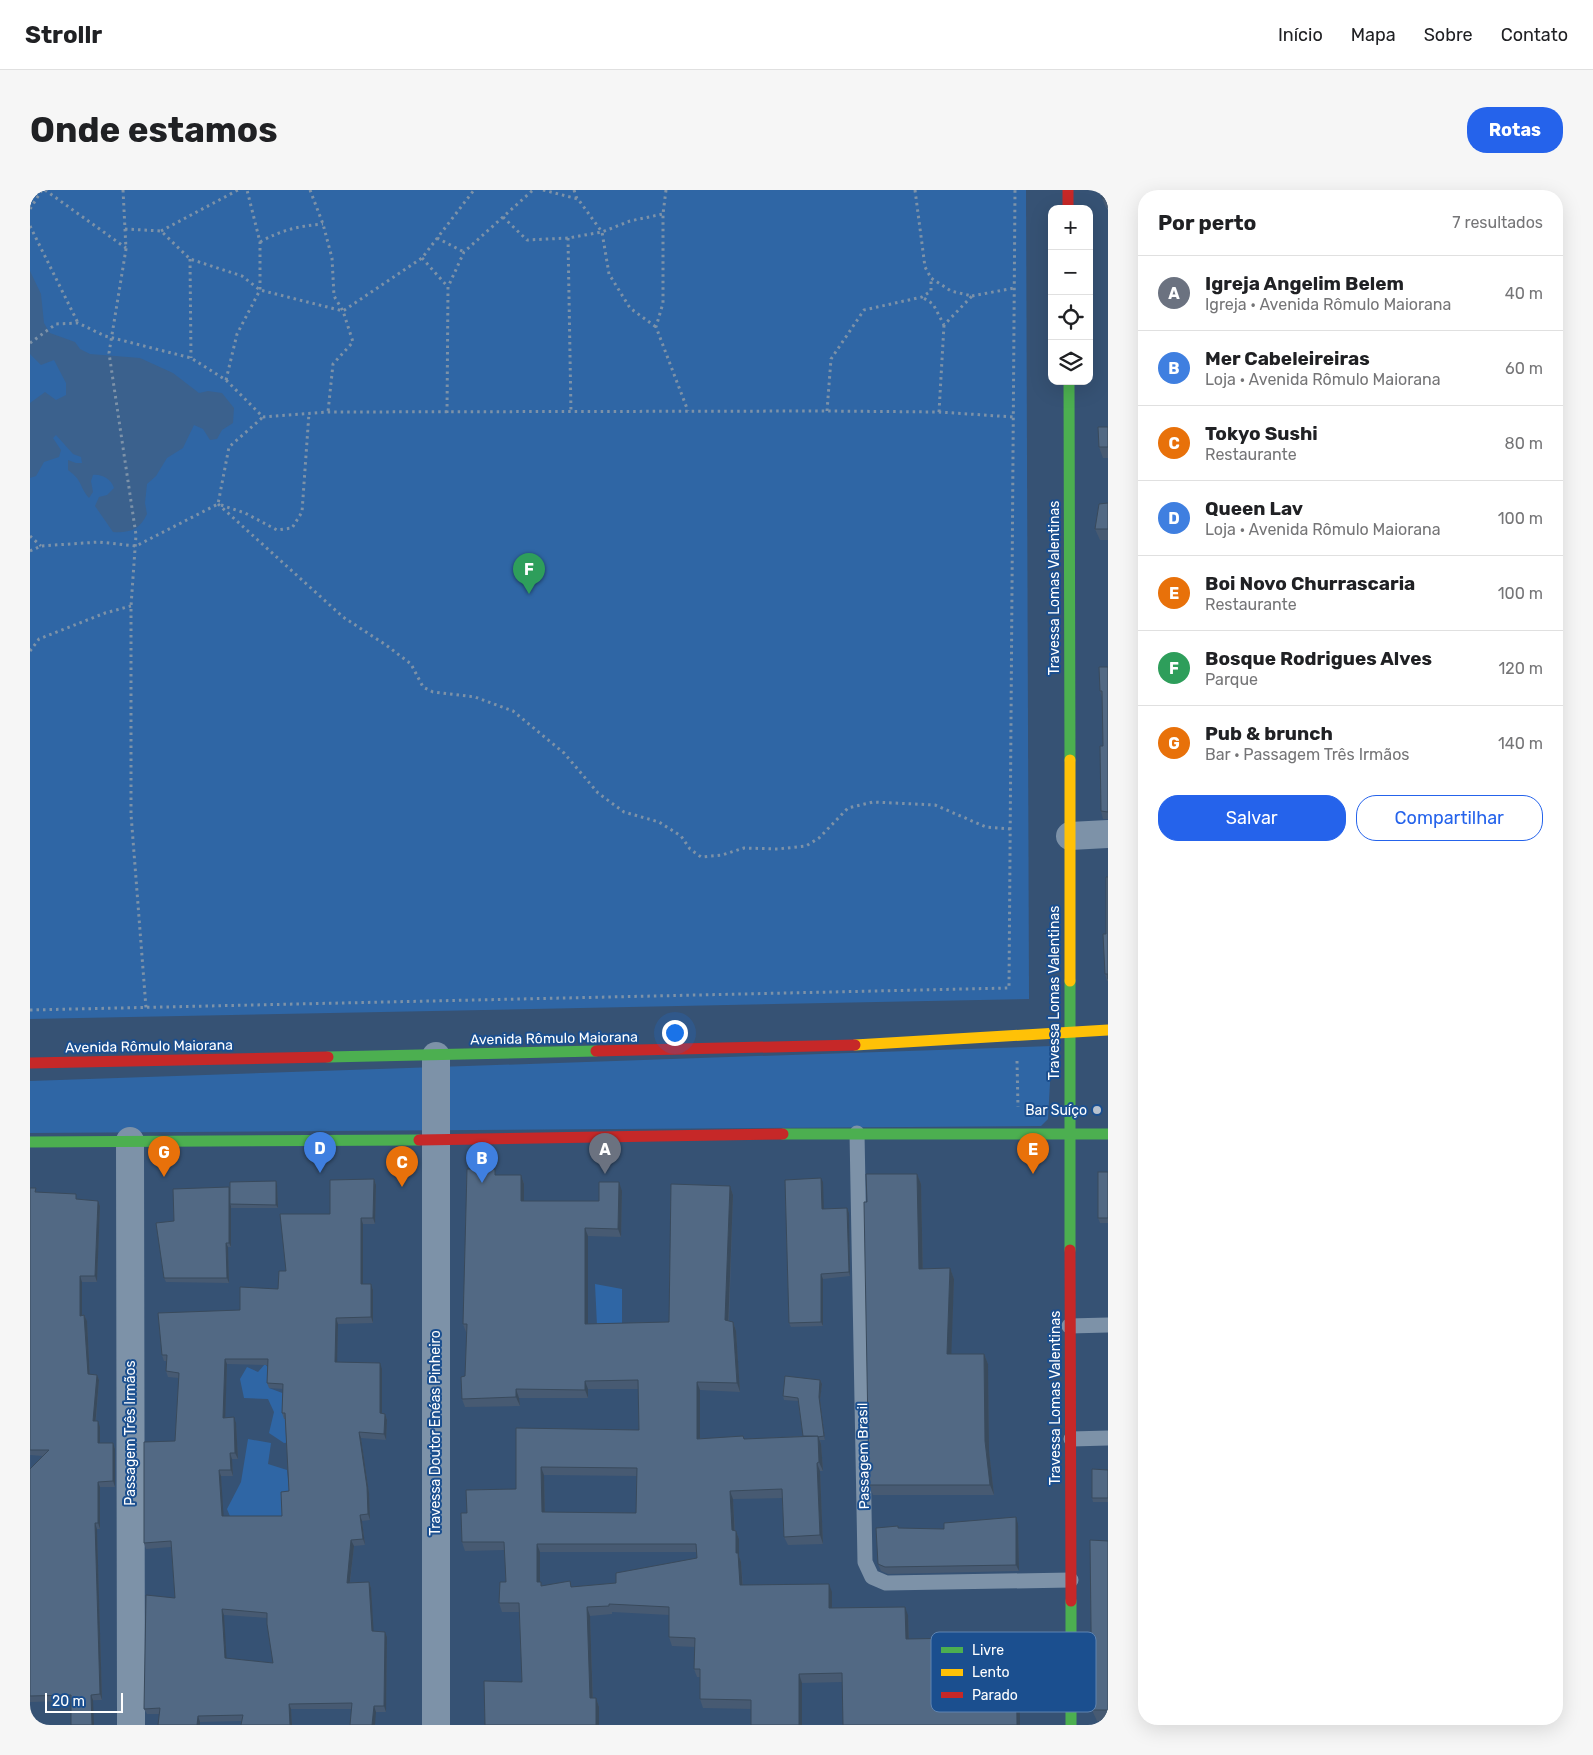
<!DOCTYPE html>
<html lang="pt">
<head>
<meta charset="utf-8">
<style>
	:root { --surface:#fff; --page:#f6f6f6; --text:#202124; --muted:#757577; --line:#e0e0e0; --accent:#2563eb }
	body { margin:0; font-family:Rubik,sans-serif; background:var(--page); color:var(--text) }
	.controls { position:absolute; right:15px; top:15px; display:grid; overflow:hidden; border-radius:10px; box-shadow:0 5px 20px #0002 }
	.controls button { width:45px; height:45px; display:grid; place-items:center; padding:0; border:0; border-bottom:1px solid var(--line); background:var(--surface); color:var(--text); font:25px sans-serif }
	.scale { position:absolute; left:15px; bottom:12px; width:78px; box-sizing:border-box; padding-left:5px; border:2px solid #fff; border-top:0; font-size:14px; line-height:18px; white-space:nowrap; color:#fff; -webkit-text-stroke:4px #1b4f8f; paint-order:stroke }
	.you { position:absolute; left:644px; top:842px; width:18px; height:18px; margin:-12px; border:4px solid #fff; border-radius:50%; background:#1a73e8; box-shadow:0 0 0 8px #1a73e833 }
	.badge { display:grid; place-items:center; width:32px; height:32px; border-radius:50%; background:var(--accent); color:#fff; font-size:16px; font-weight:700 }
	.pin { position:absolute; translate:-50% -41px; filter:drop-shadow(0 1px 2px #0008) }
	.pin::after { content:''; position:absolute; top:26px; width:18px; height:15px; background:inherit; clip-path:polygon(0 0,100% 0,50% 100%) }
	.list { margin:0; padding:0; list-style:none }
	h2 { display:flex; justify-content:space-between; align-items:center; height:65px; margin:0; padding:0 20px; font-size:21px }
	h2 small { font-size:16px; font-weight:400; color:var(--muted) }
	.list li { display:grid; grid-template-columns:32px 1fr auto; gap:15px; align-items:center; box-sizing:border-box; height:75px; padding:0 20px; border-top:1px solid var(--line) }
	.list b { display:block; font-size:19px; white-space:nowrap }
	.list p { margin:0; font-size:16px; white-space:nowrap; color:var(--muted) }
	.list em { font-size:16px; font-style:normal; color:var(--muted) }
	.actions { display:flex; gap:10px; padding:15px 20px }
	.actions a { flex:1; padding:11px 0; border:1px solid var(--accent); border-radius:20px; text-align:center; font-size:18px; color:var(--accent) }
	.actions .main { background:var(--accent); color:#fff }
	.icon { flex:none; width:28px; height:28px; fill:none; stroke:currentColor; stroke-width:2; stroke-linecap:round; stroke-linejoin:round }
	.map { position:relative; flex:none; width:1078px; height:1535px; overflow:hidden; border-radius:20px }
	header { display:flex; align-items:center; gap:30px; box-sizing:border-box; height:70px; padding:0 25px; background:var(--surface); border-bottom:1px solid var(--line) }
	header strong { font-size:24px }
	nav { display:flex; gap:28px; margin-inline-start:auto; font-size:18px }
	.intro { display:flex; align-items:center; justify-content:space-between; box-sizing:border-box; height:120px; padding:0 30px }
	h1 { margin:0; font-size:35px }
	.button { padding:12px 22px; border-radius:20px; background:var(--accent); color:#fff; font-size:18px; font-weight:700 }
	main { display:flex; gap:30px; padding:0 30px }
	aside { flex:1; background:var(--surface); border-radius:20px; box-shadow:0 5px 20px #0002 }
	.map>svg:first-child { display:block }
	.green { fill:#2f66a5 }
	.water { fill:#3b618d }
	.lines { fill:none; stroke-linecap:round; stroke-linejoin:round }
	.path { stroke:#7d92a8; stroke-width:3; stroke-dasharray:2.5 4; stroke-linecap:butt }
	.lane { stroke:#7d92a8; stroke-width:15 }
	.street { stroke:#7d92a8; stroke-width:28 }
	.fast { stroke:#4caf50; stroke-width:11 }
	.slow { stroke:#ffc107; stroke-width:11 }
	.jam { stroke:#c62828; stroke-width:11 }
	.wall { fill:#475a72; fill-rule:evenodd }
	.shaded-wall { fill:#394a5c }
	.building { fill:#526984; stroke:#394a5c; fill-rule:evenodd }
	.poi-dot { fill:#b9c2ce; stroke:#1b4f8f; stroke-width:2 }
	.labels { text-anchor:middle; stroke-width:4; stroke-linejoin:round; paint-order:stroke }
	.street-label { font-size:14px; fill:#fff; stroke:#1b4f8f }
	.poi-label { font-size:14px; fill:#fff; stroke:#1b4f8f; text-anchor:end }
	.key { fill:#1b4f8f; stroke:#5f84b1; stroke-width:1 }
	.key-label { font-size:14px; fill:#fff }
</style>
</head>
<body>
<header>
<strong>Strollr</strong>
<nav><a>Início</a><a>Mapa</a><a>Sobre</a><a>Contato</a></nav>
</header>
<div class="intro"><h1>Onde estamos</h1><a class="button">Rotas</a></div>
<main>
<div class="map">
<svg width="1078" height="1535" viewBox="0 0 1078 1535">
	<rect width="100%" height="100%" fill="#365274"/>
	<g class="green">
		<path d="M0,0H996L999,809L0,829Z"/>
		<path d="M1022,856L1018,929L1011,936L0,943V891Z"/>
		<path d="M565,1094L592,1099V1198H570Z"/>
		<path d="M235,1174L240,1180L239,1198L255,1204L267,1230L269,1251L254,1253L239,1243L244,1222L238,1209L214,1208L210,1189L217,1177L228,1182Z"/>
		<path d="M218,1249L241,1253L238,1274L257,1280L260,1305L253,1329L204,1336L197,1319L211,1292Z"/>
	</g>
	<path class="water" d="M0,81L11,104L14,133L20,143L45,152L50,159L60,164L110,168L143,183L169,203L178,201L192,203L204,218L203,233L192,240L187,249L180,250L173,239L164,235L153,258L137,268L126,286L117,294L115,313L117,324C110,340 99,343 83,342L65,316L69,307L77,305L84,298C81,289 72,284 63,285L61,291L63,302L59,308C48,295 54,292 38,280V270L46,273H52L51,267L43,264L26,245L23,248L31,260L29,267L14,272L6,286L0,288V213L15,202L26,210L36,205V193L24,170L11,175L0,164Z"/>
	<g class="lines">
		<g class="path">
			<path d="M15,0L96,58"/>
			<path d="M93,0L96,59L79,163L106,345L101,416V624L116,818"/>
			<path d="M280,0L293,34L302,68L304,106L313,121L323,152L303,174L298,222"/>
			<path d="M513,0L548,9L572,42L579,84L600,118L626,137"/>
			<path d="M544,0L547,9"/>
			<path d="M636,0L633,24V113L626,137L658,221"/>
			<path d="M885,0L895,77L901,88"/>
			<path d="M0,19L12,0"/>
			<path d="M473,27L497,50L538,48L572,42L600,31L633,24"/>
			<path d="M0,36L48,133"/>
			<path d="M95,39L131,41L160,69L212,86L230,100L313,121L392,68L444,0"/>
			<path d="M131,41L208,0"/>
			<path d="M407,48L434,62"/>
			<path d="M538,48L541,223"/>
			<path d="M230,52C251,40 269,36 293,34"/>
			<path d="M392,68L418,97"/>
			<path d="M160,69L161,168"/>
			<path d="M942,106L984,98"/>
			<path d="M0,153L26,134L48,133L75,146L161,168L196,190L233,227L298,222L797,221L909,222L983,227"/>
			<path d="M196,190L207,144L230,100V52L217,0"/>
			<path d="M797,221L801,169L834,120L892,107L901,101V88L921,101L942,106L914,135L903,114L892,107"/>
			<path d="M909,222L914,135"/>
			<path d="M417,223L418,97L434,62L503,0"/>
			<path d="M188,314L313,427L356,455L381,474L393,497L403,502L445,507L483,521L534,563L568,603L594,622L629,632L651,646L660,659L671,667L692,665L714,658L748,659L776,656L789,648L818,618L843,612L905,615L956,637L981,639"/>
			<path d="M191,315L215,323L247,340L262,338L272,322L279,223"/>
			<path d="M0,346L11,356"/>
			<path d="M0,361L11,356L69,352L106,356L188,314L199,257L233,227"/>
			<path d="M0,461L9,449L75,423L101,416"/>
			<path d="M0,820L979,798L985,0"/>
			<path d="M987,871L988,917"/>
		</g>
		<g class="lane">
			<path d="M827,943L835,1372L842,1387L856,1393L1041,1390"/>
			<path d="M1039,1136L1078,1135"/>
			<path d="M1041,1249L1078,1248"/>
		</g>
		<g class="street">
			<path d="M1040,646L1078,644"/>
			<path d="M406,866V1535"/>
			<path d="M100,951L101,1535"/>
		</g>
		<g class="fast">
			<path d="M1039,191L1040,570"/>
			<path d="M1040,791V1060"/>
			<path d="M298,867L566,861"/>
			<path d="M753,944H1078"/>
			<path d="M0,952L389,950"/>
			<path d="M1041,1411V1535"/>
		</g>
		<g class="slow">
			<path d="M1040,570V791"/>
			<path d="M825,855L1078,840"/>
		</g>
		<g class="jam">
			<path d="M1038,0V19"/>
			<path d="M566,861L825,855"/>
			<path d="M0,873L298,867"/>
			<path d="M389,950L753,944"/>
			<path d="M1040,1060L1041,1411"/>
		</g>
	</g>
	<g class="wall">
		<path d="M1078,0V18H1076L1072,8Z"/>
		<path d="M1078,237V268H1073L1069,257Z"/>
		<path d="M1078,313V350H1070L1065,339Z"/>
		<path d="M1078,477V629H1073L1071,621L1073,556L1072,508L1070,501Z"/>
		<path d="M1076,744L1078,791H1077L1075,784Z"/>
		<path d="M1078,982V1033H1070L1068,1028Z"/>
		<path d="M887,984L891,994L893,1079L920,1078L924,1089L921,1164H954L958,1174L959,1261L964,1305H843L839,1295L837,1012Z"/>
		<path d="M467,985H491L494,994V1011H569L592,1001L591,1047L558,1046V1134L639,1132L700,996L703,1005L699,1131L703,1132L706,1141L710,1202L670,1200V1248L715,1249L773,1246L768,1211L754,1210L753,1206L790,1190L792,1194L790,1210L795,1250H790L791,1254L793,1281H790L793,1354L758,1355L754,1347L753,1308L703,1309L705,1340L706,1341L709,1349V1366L711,1372L713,1395L802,1402V1418L878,1425L879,1449L989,1455L812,1492L772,1493V1535H721V1519L673,1518L670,1509V1487H667L664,1479L665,1457L642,1456L639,1447V1425L582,1422V1424L560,1426L563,1508H566L569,1517V1535H455L492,1492L489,1422H472L469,1413L476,1392L475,1360L435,1361L432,1352L437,1323L486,1299V1238L609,1240L608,1199H558V1208H489L490,1216L435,1217L432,1209L435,1186L437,1142H436L433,1134ZM514,1285L607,1286L606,1323L515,1322ZM510,1362H667V1368L586,1393L542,1397L512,1396L510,1392Z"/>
		<path d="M344,989L346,995L345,1034H333V1094H341L343,1100V1133L308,1134L307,1172L352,1179V1224H355L357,1230L356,1250L331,1248L339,1303L340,1330L332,1331L335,1355L324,1356L320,1393L339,1392L341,1398L343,1441L355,1442L357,1447L356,1522H346L322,1519H261L262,1535H211L212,1531L170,1532V1535H128L129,1524H117L114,1519L145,1408L141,1357L116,1359L114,1353L145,1251L149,1188L138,1187L136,1181L137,1171H134L132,1165L248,1099L256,1081L300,1024ZM197,1174L238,1175L237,1193L239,1198L253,1199L252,1223L254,1229H255L259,1301L252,1326H193L191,1286H203L202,1269H208L206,1233L195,1228ZM194,1425L237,1428L243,1473L196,1468Z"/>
		<path d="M246,991L247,995L248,1018H201V1016V1057H198L199,1093L136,1092L134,1088L144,1031L199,997L200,999Z"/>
		<path d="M793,992V1019L817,1018L819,1023L820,1086L793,1089V1136L761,1137L759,1133Z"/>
		<path d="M0,998L7,1002L48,1009L68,1011L70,1016L67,1092H52V1125H54L57,1131L60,1185H67L69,1190L66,1231L70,1237V1253H83L85,1259V1297H70V1339H67L72,1510L0,1512V1279L13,1266L0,1265Z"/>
		<path d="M1078,1280V1312H1063L1062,1308Z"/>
		<path d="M988,1334L989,1381L858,1384L851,1381L848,1374L869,1338L914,1339Z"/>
		<path d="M1078,1351V1531H1067L1062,1520Z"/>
	</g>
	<g class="shaded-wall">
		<path d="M887,984L891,994L893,1090L889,1079Z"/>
		<path d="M491,985L494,994V1019L491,1011Z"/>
		<path d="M791,988L793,992L794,1023L792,1019Z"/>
		<path d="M344,989L346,995L345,1034L343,1028Z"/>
		<path d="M246,991L247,995L248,1018L246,1015Z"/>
		<path d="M589,992L592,1001L591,1047L588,1039Z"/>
		<path d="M700,996L703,1005L698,1139L695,1130Z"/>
		<path d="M199,997L201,1001L200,1014L201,1016V1057L199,1053Z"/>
		<path d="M68,1011L70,1016L67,1092L65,1086Z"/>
		<path d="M817,1018L819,1023L820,1086L819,1082Z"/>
		<path d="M331,1028L333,1034V1100L331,1094Z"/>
		<path d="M555,1038L558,1046V1143L555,1134Z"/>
		<path d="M196,1053L198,1057L199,1093L197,1088Z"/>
		<path d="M920,1078L924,1089L921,1174L917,1164Z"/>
		<path d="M791,1084L793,1089V1136L791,1132Z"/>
		<path d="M50,1086L52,1092V1131L50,1126Z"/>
		<path d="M341,1094L343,1100V1133L341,1127Z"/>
		<path d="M54,1125L57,1131L60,1190L58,1184Z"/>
		<path d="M306,1128L308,1134L307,1178L305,1172Z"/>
		<path d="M703,1132L706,1141L710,1202L707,1193Z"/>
		<path d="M954,1164L958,1174L959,1261L964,1305L960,1295L955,1251Z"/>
		<path d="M195,1169L197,1174L195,1234L193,1228Z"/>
		<path d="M350,1173L352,1179V1229L350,1223Z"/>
		<path d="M67,1185L69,1190L65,1237L63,1231Z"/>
		<path d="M790,1190L792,1194L790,1210L795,1250L794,1246L789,1207Z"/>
		<path d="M555,1191L558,1199V1208L555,1200Z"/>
		<path d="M667,1192L670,1200V1257L667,1249Z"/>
		<path d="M486,1199L489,1208L490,1216L486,1207Z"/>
		<path d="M355,1224L357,1230L356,1250L354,1244Z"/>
		<path d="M204,1227L206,1233L208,1269L205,1263Z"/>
		<path d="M68,1231L70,1237V1259L68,1253Z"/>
		<path d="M329,1242L331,1248L339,1303L340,1330L338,1324Z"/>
		<path d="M788,1246L791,1254L793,1281L789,1272Z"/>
		<path d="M83,1253L85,1259V1297L83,1291Z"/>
		<path d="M200,1263L202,1269L203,1286L201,1280Z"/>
		<path d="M787,1273L790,1281L793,1354L790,1345Z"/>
		<path d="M511,1277L514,1285L515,1330L512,1322Z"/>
		<path d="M189,1280L191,1286L194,1332L192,1326Z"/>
		<path d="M68,1292L70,1297V1339L68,1333Z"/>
		<path d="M700,1301L703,1309L705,1349L702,1340Z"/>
		<path d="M330,1325L332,1331L335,1355L333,1349Z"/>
		<path d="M986,1327L988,1334L989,1381L986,1375Z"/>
		<path d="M65,1333L67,1339L72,1510L70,1504Z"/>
		<path d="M706,1341L709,1349V1366L711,1372L713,1403L710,1395L706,1363Z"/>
		<path d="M321,1350L324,1356L319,1399L317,1393Z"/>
		<path d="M507,1354L510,1362V1401L507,1392Z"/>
		<path d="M339,1392L341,1398L344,1447L342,1441Z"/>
		<path d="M799,1394L802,1402V1427L799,1418Z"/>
		<path d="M557,1417L560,1426L563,1517L560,1508Z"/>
		<path d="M875,1417L878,1425L879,1457L876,1449Z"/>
		<path d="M192,1419L194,1425L197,1474L195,1468Z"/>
		<path d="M355,1442L357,1447L356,1522L354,1516Z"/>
		<path d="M986,1447L989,1455L990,1535H987Z"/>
		<path d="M769,1484L772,1493V1535H769Z"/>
		<path d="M61,1505L63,1510L64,1535H62Z"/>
		<path d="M566,1508L569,1517V1535H566Z"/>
		<path d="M259,1514L261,1519L262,1535H260Z"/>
		<path d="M344,1516L346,1522L345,1535H342Z"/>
		<path d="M168,1526L170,1532V1535H167Z"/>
	</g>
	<g class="building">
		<rect x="1072" y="0" width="6" height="8"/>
		<path d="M1068,237H1078V257H1069Z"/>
		<path d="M1078,313V339H1065L1069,314Z"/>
		<path d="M1069,477H1078V622L1071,621L1070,556H1073L1072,501H1070Z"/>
		<path d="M1076,687H1078V789V784H1075L1073,744H1076Z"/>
		<path d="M437,979H465V985H491V1011H569V992H589L588,1039L555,1038V1134L639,1132L641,994L700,996L695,1130L703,1132L707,1193L667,1192V1249L713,1246L714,1249L788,1246L789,1272L787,1273L790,1345L754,1347L752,1299L700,1301L702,1340L706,1341V1363H708L710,1395L799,1394V1418L875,1417L876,1449L986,1447L987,1535H813L812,1483L769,1484V1535H721V1510L670,1509V1479H664L665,1448L639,1447V1417L579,1414V1416L557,1417L560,1508H566V1535H455L454,1491L492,1492L489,1413H469L470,1392H476L474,1352H432L431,1323H437L436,1300L486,1299V1238L609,1240L608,1190L555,1191V1200L486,1199V1207L432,1209L431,1187L435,1186L437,1134H433ZM511,1277L607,1278L606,1323L512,1322ZM507,1354H666L667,1368L586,1383V1393L541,1397L540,1391L511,1396V1392H507Z"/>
		<rect x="1068" y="982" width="10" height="46"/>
		<path d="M836,984H887L889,1079L920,1078L917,1164H954L955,1251L960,1295H839L834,1012H837Z"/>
		<path d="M791,988L792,1019L817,1018L819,1082L791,1084V1132L759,1133L755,990Z"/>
		<path d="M344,989L343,1028H331V1094H341V1127L306,1128L305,1172L350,1173V1223L355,1224L354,1244L329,1242L337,1297L338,1324L330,1325L333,1349L321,1350L317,1393L339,1392L342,1441L355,1442L354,1516H344L342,1535H320L322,1513L259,1514L260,1535H211L213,1525L168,1526L167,1535H128L130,1518L114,1519L116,1405L145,1408L141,1351L114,1353V1252L145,1251L149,1183L136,1181L137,1165H132L128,1123L210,1120V1097L248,1099L249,1081H256L250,1024H300V990ZM195,1169H238L237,1193L253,1194L252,1223H255L259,1301L251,1302L252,1326H192L189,1280H201L200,1263H205L204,1227L193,1228ZM192,1419L237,1423V1434L243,1473L195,1468Z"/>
		<path d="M246,991V1015L200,1014V992Z"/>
		<path d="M199,997V1053H196L197,1088H134L126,1033L144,1031L143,999Z"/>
		<path d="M0,998H6L5,1002L46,1004V1009L68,1011L65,1086H50V1126L54,1125L58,1184L67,1185L63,1231H68V1253H83V1291L68,1292V1333H65L70,1504L61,1505L62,1535H41V1505L0,1506V1279L19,1260H0Z"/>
		<path d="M755,1186L790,1190L789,1207L794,1246L788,1247V1246H773L768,1208L753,1206Z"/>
		<path d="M1062,1279L1078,1280V1308H1062Z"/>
		<path d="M986,1327V1375L855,1377L848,1374L846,1338L868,1336V1338L914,1339V1333Z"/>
		<path d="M1060,1350L1078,1351V1520H1062Z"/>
	</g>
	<circle class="poi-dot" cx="1067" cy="920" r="5"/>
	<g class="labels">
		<g class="street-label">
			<text transform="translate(1024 398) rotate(-90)" y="5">Travessa Lomas Valentinas</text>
			<text transform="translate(1024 803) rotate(-90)" y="5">Travessa Lomas Valentinas</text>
			<text transform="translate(524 848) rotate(-1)" y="5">Avenida Rômulo Maiorana</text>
			<text transform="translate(119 856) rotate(-1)" y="5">Avenida Rômulo Maiorana</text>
			<text transform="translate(1025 1208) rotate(-90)" y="5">Travessa Lomas Valentinas</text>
			<text transform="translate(100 1243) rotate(-90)" y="5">Passagem Três Irmãos</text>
			<text transform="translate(405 1243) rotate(-90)" y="5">Travessa Doutor Enéas Pinheiro</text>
			<text transform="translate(833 1266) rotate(-91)" y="5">Passagem Brasil</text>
		</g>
		<g class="poi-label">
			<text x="1057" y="925">Bar Suíço</text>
		</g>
	</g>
	<rect x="901" y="1442" width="165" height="80" rx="8" class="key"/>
	<rect x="911" y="1457" width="22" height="6" fill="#4caf50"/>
	<rect x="911" y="1479" width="22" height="7" fill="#ffc107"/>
	<rect x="911" y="1502" width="22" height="6" fill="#c62828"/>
	<g class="key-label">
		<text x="942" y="1465">Livre</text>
		<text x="942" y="1487">Lento</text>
		<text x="942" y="1510">Parado</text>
	</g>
</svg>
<div class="controls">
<button>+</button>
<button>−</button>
<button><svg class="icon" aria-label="locate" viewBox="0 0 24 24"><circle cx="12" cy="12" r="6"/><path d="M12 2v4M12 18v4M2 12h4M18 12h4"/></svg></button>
<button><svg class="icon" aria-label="layers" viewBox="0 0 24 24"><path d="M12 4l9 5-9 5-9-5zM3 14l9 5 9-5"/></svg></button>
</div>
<div class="scale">20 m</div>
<div class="you"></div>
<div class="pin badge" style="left:575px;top:984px;background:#6b7280">A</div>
<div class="pin badge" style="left:452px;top:993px;background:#3f7fe0">B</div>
<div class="pin badge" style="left:372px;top:997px;background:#e8710a">C</div>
<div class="pin badge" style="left:290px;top:983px;background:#3f7fe0">D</div>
<div class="pin badge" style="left:1003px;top:984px;background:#e8710a">E</div>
<div class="pin badge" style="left:499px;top:404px;background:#2e9e5b">F</div>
<div class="pin badge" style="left:134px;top:987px;background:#e8710a">G</div>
</div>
<aside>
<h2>Por perto<small>7 resultados</small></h2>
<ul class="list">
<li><span class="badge" style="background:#6b7280">A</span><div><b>Igreja Angelim Belem</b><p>Igreja · Avenida Rômulo Maiorana</p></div><em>40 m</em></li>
<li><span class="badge" style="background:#3f7fe0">B</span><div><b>Mer Cabeleireiras</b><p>Loja · Avenida Rômulo Maiorana</p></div><em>60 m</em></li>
<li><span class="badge" style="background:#e8710a">C</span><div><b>Tokyo Sushi</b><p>Restaurante</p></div><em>80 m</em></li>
<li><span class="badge" style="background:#3f7fe0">D</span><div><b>Queen Lav</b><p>Loja · Avenida Rômulo Maiorana</p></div><em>100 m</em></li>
<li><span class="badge" style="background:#e8710a">E</span><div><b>Boi Novo Churrascaria</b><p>Restaurante</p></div><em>100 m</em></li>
<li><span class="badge" style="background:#2e9e5b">F</span><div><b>Bosque Rodrigues Alves</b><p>Parque</p></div><em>120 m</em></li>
<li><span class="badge" style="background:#e8710a">G</span><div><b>Pub &amp; brunch</b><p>Bar · Passagem Três Irmãos</p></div><em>140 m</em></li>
</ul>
<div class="actions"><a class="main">Salvar</a><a>Compartilhar</a></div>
</aside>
</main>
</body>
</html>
